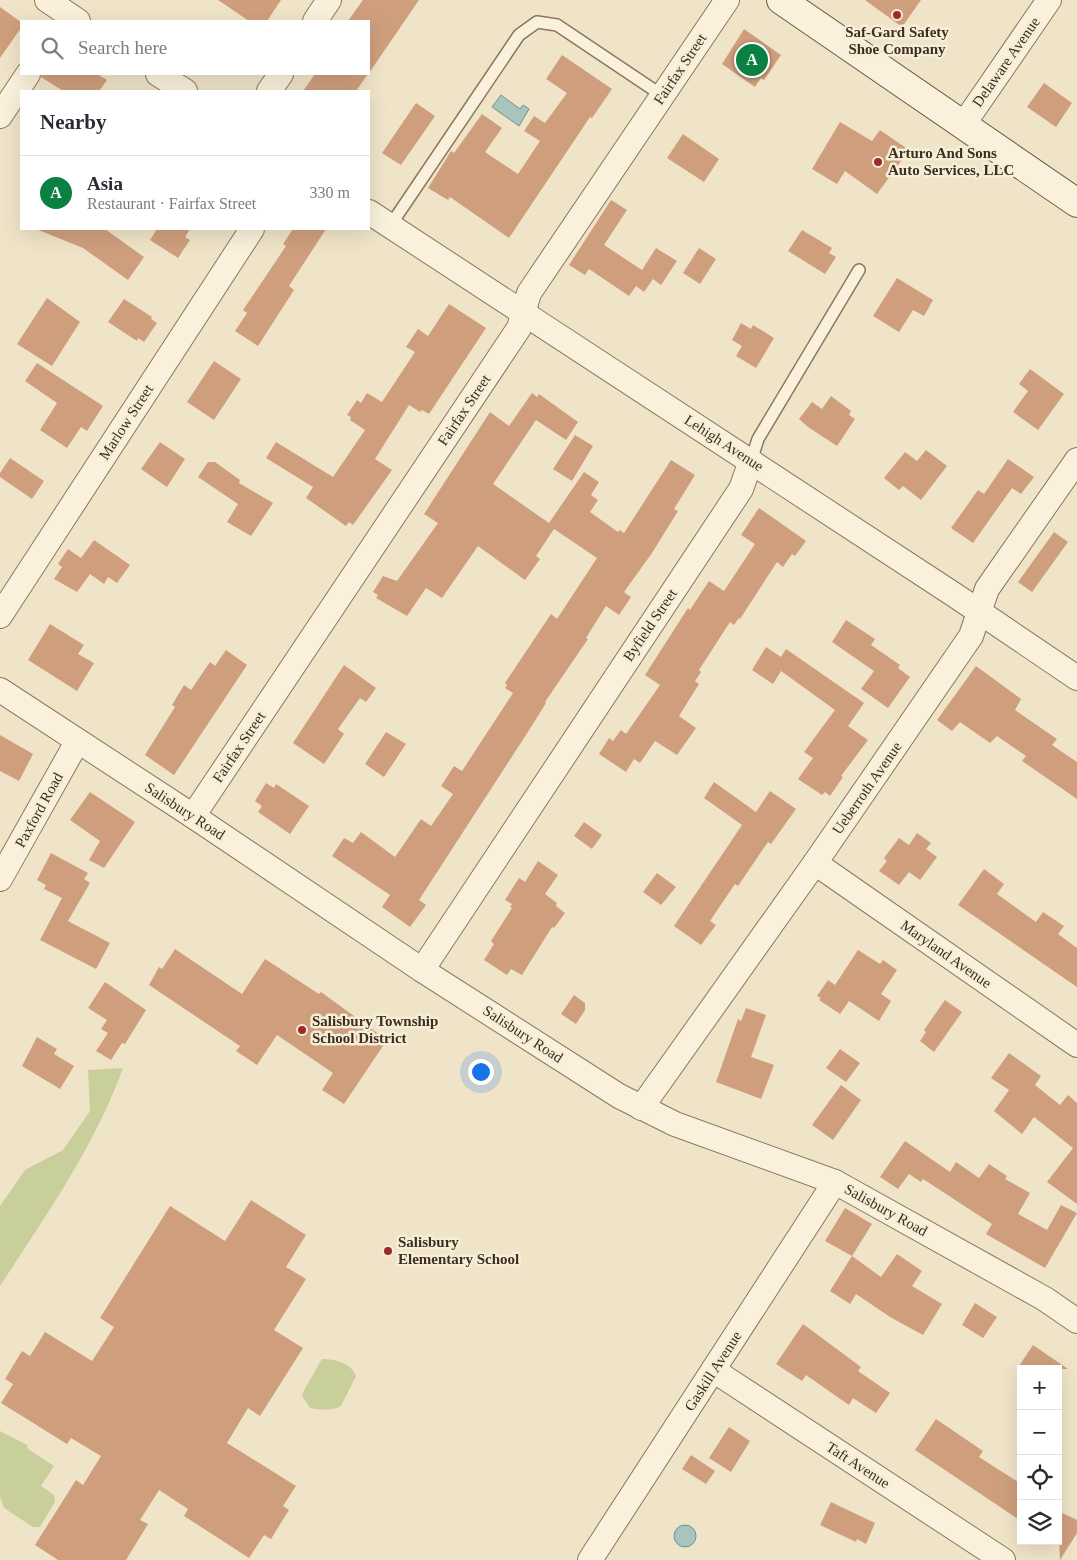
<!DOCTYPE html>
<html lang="en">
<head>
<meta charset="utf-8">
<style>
	:root { --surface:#fff; --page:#f2f2f3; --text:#2b2b33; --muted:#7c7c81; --line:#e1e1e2; --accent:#0b8043 }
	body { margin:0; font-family:"Times New Roman",serif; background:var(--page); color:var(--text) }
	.controls { position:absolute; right:15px; bottom:15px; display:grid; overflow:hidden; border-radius:0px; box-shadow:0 5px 20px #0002 }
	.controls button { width:45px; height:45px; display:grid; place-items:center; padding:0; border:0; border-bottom:1px solid var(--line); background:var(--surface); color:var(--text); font:25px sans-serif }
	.you { position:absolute; left:480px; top:1071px; width:18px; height:18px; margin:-12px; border:4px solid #fff; border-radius:50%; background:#1a73e8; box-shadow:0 0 0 8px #1a73e833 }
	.badge { display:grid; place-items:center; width:32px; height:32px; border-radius:50%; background:var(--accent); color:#fff; font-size:16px; font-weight:700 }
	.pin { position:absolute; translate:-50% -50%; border:2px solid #fff; box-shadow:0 1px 5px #0006 }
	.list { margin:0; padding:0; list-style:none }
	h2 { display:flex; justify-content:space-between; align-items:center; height:65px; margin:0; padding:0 20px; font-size:21px }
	h2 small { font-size:16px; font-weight:400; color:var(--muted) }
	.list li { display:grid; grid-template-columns:32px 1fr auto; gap:15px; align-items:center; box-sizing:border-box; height:75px; padding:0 20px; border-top:1px solid var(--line) }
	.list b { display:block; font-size:19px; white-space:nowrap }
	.list p { margin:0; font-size:16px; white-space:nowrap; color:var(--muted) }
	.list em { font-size:16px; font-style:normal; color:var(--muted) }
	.icon { flex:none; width:28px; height:28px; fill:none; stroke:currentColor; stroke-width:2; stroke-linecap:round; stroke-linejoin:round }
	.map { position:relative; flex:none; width:1077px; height:1560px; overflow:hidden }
	.search { position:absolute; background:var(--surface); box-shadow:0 5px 20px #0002; left:20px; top:20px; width:350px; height:55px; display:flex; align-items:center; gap:12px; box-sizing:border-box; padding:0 18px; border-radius:0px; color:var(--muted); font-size:19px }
	.panel { position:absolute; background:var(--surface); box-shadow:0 5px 20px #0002; left:20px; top:90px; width:350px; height:140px; border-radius:0px }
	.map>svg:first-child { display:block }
	.green { fill:#c9cf9b }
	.water { fill:#a9c4bc; stroke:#6f938a }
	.building { fill:#cf9f7d }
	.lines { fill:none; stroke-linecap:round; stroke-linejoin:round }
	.lane-casing { stroke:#8d765c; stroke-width:14 }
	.street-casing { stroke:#8d765c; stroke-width:26 }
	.secondary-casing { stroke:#6f573f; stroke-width:30 }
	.lane { stroke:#faf1dc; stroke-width:11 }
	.street { stroke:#faf1dc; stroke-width:24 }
	.secondary { stroke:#faf1dc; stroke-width:28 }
	.poi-dot { fill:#9e2a2b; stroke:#f7eed8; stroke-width:2 }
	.labels { text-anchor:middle; stroke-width:5; stroke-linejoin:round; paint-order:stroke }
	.poi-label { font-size:15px; font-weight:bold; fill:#3d2e20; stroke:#f7eed8; text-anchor:start }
	.street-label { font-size:15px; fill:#3d2e20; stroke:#f7eed8 }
</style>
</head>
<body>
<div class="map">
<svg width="1077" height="1560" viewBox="0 0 1077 1560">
	<rect width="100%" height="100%" fill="#f0e4c8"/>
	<g class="green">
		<path d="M123,1068C95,1146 45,1217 0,1286V1206L25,1170L63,1150L90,1111L88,1070Z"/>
		<path d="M322,1359C335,1359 351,1363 356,1376L341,1406C332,1411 320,1410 310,1408L302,1396L304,1390Z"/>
		<path d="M0,1431L27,1445L28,1449L54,1466L41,1486L54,1495L55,1502L40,1527H33L4,1508L0,1497Z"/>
	</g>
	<g class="water">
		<path d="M501,95L520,109L523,105L529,109L519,126L492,107Z"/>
		<circle cx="685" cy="1536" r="11"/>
	</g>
	<g class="building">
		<path d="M218,0H281L267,21H249Z"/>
		<path d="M363,0H419L369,73V21H348Z"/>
		<path d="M865,0H921L902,27Z"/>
		<path d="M0,7L21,22V28L0,58Z"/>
		<path d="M744,29L781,55L764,80L761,78L755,87L722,64Z"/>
		<path d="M562,55L612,89L592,118L590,117L509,238L450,197L448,200L428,188L451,151L454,153L482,114L502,128L485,152L518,174L540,141L524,131L534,116L545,123L567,93L546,79Z"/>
		<path d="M42,74H97L107,80L99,91H63L41,77Z"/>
		<path d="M315,74H368L356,91H303Z"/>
		<path d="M1044,83L1072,103L1056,127L1027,107Z"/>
		<path d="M416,103L435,116L401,165L382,153Z"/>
		<path d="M840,122L872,141L880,130L909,150L877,194L845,171L837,184L812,169Z"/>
		<path d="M683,134L719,159L704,182L667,158Z"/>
		<path d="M611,200L627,210L604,245L642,270L656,248L677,261L661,285L653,279L644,292L636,286L629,296L589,269L585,275L569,265Z"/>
		<path d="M36,229H105L144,257L128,280L83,248Z"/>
		<path d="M157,229H190L185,237L190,240L178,258L150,240Z"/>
		<path d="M293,229H326L289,286L294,290L258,346L235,331L247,313L243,310L286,246L283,244Z"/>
		<path d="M802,230L832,248L829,253L836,257L825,274L788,251Z"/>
		<path d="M699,248L716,259L700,284L683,273Z"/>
		<path d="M897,278L933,300L924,316L913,310L899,332L873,316Z"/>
		<path d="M47,298L80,322L52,366L17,344Z"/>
		<path d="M124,299L152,317L151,319L157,323L144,342L138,338L137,341L108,322Z"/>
		<path d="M449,304L486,328L429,414L422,410L420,412L409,405L375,459L392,470L353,525L349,522L346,526L306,498L313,487L266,458L276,442L333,477L365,430L350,420L351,417L347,415L357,400L361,403L367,393L382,402L415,352L406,347L418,329L428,336Z"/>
		<path d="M741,323L751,329L753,325L774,338L756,368L736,356L742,346L732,340Z"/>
		<path d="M214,361L241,379L214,420L187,402Z"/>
		<path d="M37,363L103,406L87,431L81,427L67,448L40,430L57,403L25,381Z"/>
		<path d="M1030,369L1064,394L1038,430L1013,412L1028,391L1019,384Z"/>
		<path d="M532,393L537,397L539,394L578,422L566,440L536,420L493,484L549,523L584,472L599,482L591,495L598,500L590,512L618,532L620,530L624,533L671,460L695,475L674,509L678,511L652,553L624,592L631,597L619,615L606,606L586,638L588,639L545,702L546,703L526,735L419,900L426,905L410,927L382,907L390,895L332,856L344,838L353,843L361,832L395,857L421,819L431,826L453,794L441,786L454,766L462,771L513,693L505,688L507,685L505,683L551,614L557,619L597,558L554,529L536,556L540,559L525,580L478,546L442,598L426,588L407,616L376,598L378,595L373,592L383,576L397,581L438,523L424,514L490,412L509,426Z"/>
		<path d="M831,396L851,411L849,415L855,419L837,446L808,427L799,419L812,402L822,409Z"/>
		<path d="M575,435L593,446L572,481L553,469Z"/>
		<path d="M160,442L185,459L167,487L141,469Z"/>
		<path d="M926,450L947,466L921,500L903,486L899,490L884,478L905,452L917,461Z"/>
		<path d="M10,458L44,481L32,499L0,477V473Z"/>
		<path d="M1008,459L1034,477L1021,494L1012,488L973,543L951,528L978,490L984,494Z"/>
		<path d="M208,462H215L240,480L239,483L273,503L251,536L227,522L238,504L198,477Z"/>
		<path d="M759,508L806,541L795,556L792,554L783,567L777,562L740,619L739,618L734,625L730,622L699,670L701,672L695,681L699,684L679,716L696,728L677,755L655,741L640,763L634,759L626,772L599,754L609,738L613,741L621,730L626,734L660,685L645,675L688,608L690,610L709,581L724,591L755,544L741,535Z"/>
		<path d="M1054,532L1068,542L1032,592L1018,582Z"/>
		<path d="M94,540L130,565L117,583L108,577L104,584L90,574L77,592L54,579L62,567L58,564L68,549L81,558Z"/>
		<path d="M846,620L875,639L871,645L900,665L898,668L910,677L888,708L861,689L874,671L832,642Z"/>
		<path d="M50,624L84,645L78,654L94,663L77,691L28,660Z"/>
		<path d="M766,647L781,657L786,649L864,703L848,726L868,740L841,776L843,777L830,796L825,792L822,795L798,779L813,758L804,752L835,710L781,671L773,684L752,670Z"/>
		<path d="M226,650L247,665L174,775L145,755L175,707L172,705L184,685L191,690L210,662L215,666Z"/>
		<path d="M344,665L376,688L366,702L360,698L338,729L344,734L324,764L293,743Z"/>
		<path d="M976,666L1021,699L1015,710L1057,739L1052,745L1077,762V799L1022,761L1026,756L997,736L990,743L960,722L952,731L937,720Z"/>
		<path d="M386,732L406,744L384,777L365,764Z"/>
		<path d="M0,735L33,754L19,781L0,771Z"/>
		<path d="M714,782L756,812L770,791L796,809L771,844L768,842L738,886L735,884L710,921L716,925L701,945L674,926L742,825L704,798Z"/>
		<path d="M266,783L274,788L276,784L309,806L290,834L258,812L262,806L255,801Z"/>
		<path d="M90,792L135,822L104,868L89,860L100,841L70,820Z"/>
		<path d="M584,822L602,835L592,849L574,836Z"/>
		<path d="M917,833L931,843L926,849L937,857L920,880L909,872L899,885L879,871L887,861L884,858L899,838L909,845Z"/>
		<path d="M51,853L88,873L84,879L90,883L68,921L110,943L96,969L40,940L62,898L44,889L46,885L37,880Z"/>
		<path d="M538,861L558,875L545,894L557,903L556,906L565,913L554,928L552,927L522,975L511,969L507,975L484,960L494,944L491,941L512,908L510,907L512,904L505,900L519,878L525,882Z"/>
		<path d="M984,869L1004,884L997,894L1036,922L1043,912L1064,926L1058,934L1077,948V987L958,905Z"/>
		<path d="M657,873L676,887L661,905L643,892Z"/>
		<path d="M175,949L242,994L265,959L319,994L321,992L387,1040L344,1104L322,1090L333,1073L277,1035L257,1065L236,1051L240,1046L149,985L159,967L162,969Z"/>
		<path d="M858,950L880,964L883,960L897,970L881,994L891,1001L879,1021L849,1001L840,1014L819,1000L821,998L817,996L828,980L835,985Z"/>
		<path d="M105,982L146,1010L125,1044L122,1043L111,1060L96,1051L108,1033L101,1029L107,1020L88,1008Z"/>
		<path d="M574,995L585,1003V1010L576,1024L561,1014Z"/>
		<path d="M945,1000L962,1012L934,1052L920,1041L926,1032L924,1030Z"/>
		<path d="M746,1008L766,1015L751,1057L774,1065L761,1099L716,1082L738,1019L741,1021Z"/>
		<path d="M37,1037L57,1049L54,1054L74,1066L60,1089L22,1066Z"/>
		<path d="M840,1049L860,1063L846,1082L826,1068Z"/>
		<path d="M1009,1053L1041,1076L1035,1085L1060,1105L1068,1095L1077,1103V1204L1047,1182L1073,1148L1034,1117L1022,1134L994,1111L1009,1090L991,1078Z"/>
		<path d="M841,1085L861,1100L833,1140L812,1125Z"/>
		<path d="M905,1141L950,1172L956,1162L979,1178L989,1164L1007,1176L1005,1179L1030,1193L1018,1214L1047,1230L1061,1205L1077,1213L1045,1268L986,1234L992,1224L923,1179L921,1182L909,1174L898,1189L880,1177Z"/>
		<path d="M251,1200L306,1235L286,1267L306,1279L274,1330L303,1348L260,1416L248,1408L227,1443L296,1486L283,1506L289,1510L271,1539L264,1535L249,1558L184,1516L188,1509L159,1490L140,1520L148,1524L126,1560H58L35,1545L76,1480L83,1485L101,1456L71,1438L67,1444L1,1403L13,1384L5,1379L22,1351L30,1356L45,1332L92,1361L114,1327L100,1318L170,1206L225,1241Z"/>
		<path d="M845,1208L872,1224L852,1256L881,1277L897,1254L922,1271L912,1286L942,1304L923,1335L890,1317L856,1294L850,1304L830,1291L852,1256L825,1241Z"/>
		<path d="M975,1303L997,1317L983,1338L962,1325Z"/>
		<path d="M803,1324L861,1367L858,1371L890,1393L876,1413L853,1398L849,1405L806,1375L802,1381L776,1364Z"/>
		<path d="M1033,1345L1068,1369H1017Z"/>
		<path d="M936,1419L983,1451L979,1457L1021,1484V1521L915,1450Z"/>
		<path d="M729,1427L750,1441L731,1472L709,1458Z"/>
		<path d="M691,1455L715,1471L706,1484L682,1469Z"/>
		<path d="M831,1502L875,1523L866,1544L857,1539L856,1542L820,1525Z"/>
		<path d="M1058,1511L1077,1520V1533L1060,1560Z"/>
	</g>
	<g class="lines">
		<defs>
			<g id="lane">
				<path d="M390,226L519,35L537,22L557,25L663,96"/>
				<path d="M751,461L758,439L859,270"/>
			</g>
			<g id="street">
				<path d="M47,0L78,21"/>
				<path d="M315,21L329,0"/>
				<path d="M158,74L185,91"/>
				<path d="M269,91L281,74"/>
				<path d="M0,116L28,74"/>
				<path d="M963,125L1049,0"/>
				<path d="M369,212L956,596L1077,678"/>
				<path d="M0,616L252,229"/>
				<path d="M0,690L193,816L422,970L619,1096L675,1124L835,1182L1045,1299L1077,1321"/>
				<path d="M193,816L519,328L529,293L727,0"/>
				<path d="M815,863L1077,1045"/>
				<path d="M0,879L77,742"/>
				<path d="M422,970L741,489L751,461"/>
				<path d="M641,1108L815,863L971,636L987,589L1077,460"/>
				<path d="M713,1370L1003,1560"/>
				<path d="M590,1560L835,1182"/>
			</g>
			<path id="secondary" d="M781,0L1077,203"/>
		</defs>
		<use href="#lane" class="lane-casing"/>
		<use href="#street" class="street-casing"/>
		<use href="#secondary" class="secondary-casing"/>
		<use href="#lane" class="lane"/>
		<use href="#street" class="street"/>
		<use href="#secondary" class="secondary"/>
	</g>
	<g class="poi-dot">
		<circle cx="897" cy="15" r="5"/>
		<circle cx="878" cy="162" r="5"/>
		<circle cx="302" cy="1030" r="5"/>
		<circle cx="388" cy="1251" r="5"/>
	</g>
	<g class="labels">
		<g class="poi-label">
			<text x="897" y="37" text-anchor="middle">Saf-Gard Safety<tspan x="897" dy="17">Shoe Company</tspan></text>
			<text x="888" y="158">Arturo And Sons<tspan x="888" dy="17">Auto Services, LLC</tspan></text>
			<text x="312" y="1026">Salisbury Township<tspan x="312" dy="17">School District</tspan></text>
			<text x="398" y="1247">Salisbury<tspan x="398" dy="17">Elementary School</tspan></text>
		</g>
		<g class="street-label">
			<text transform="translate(1006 62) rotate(-55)" y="5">Delaware Avenue</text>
			<text transform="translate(680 69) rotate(-56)" y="5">Fairfax Street</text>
			<text transform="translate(464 410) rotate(-56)" y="5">Fairfax Street</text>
			<text transform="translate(126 422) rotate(-57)" y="5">Marlow Street</text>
			<text transform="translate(724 443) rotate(33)" y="5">Lehigh Avenue</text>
			<text transform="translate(650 625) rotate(-56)" y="5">Byfield Street</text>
			<text transform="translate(239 747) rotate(-56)" y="5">Fairfax Street</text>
			<text transform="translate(867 788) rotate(-55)" y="5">Ueberroth Avenue</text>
			<text transform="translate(39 810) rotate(-61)" y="5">Paxford Road</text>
			<text transform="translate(185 811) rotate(33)" y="5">Salisbury Road</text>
			<text transform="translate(946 954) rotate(35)" y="5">Maryland Avenue</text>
			<text transform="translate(523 1034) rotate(33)" y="5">Salisbury Road</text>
			<text transform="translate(886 1210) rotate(29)" y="5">Salisbury Road</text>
			<text transform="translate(713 1371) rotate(-57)" y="5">Gaskill Avenue</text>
			<text transform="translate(858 1465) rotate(33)" y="5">Taft Avenue</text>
		</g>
	</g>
</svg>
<div class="controls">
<button>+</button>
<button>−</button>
<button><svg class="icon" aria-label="locate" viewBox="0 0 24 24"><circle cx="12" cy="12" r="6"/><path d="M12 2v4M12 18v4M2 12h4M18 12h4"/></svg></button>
<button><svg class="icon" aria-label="layers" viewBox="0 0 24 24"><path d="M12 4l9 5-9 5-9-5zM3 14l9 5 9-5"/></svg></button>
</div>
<div class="you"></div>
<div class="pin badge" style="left:752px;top:60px">A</div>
<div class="search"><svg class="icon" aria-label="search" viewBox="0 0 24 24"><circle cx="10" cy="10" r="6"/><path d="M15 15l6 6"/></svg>Search here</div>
<section class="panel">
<h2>Nearby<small></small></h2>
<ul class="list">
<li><span class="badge">A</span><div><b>Asia</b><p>Restaurant · Fairfax Street</p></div><em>330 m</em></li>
</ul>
</section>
</div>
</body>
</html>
